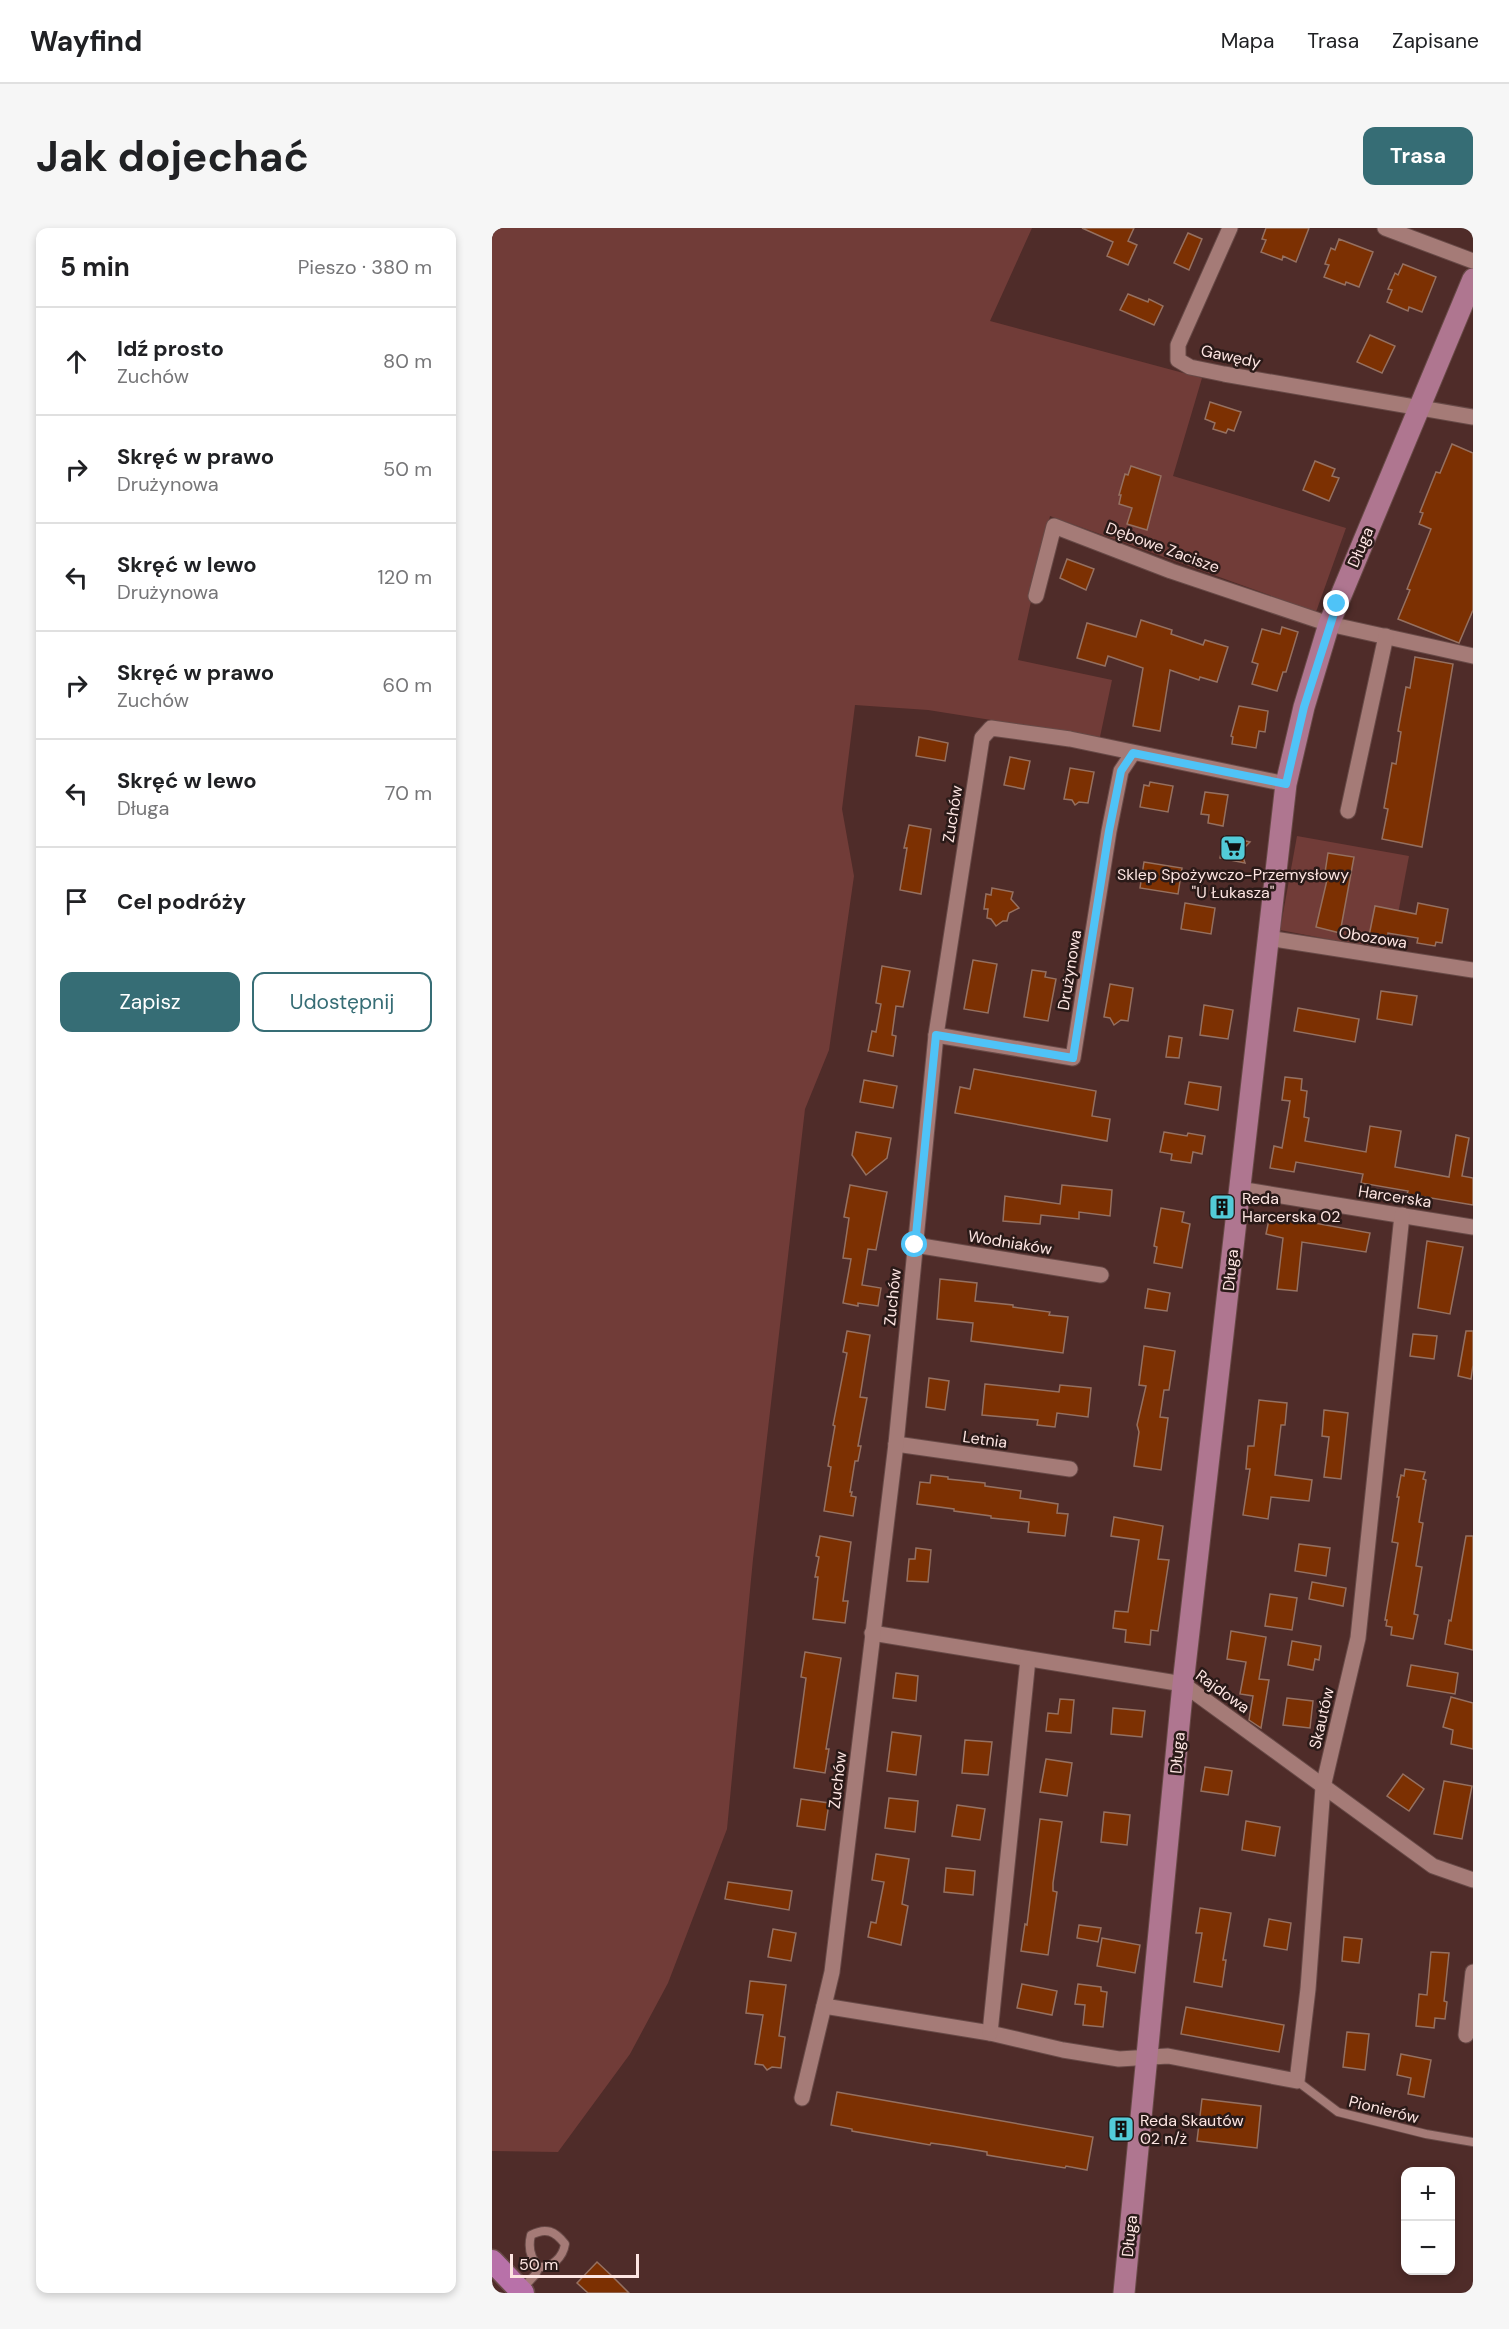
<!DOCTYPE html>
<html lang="pl">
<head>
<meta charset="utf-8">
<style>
	:root { --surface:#fff; --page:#f6f6f6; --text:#202124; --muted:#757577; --line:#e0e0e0; --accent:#366d75 }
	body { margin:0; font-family:"DM Sans",sans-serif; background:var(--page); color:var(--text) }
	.controls { position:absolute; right:18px; bottom:18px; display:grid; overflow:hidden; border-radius:12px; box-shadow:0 3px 9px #0003 }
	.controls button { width:54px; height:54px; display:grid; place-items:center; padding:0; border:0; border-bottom:2px solid var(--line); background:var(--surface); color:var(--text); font:30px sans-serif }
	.scale { position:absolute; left:18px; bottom:15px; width:129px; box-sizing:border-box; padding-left:6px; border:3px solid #fde5e2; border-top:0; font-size:16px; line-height:21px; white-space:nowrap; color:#fde5e2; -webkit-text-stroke:4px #2a1a18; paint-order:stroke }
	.stop { position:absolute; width:18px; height:18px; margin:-14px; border:4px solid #4fc3f7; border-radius:50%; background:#fff }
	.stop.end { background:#4fc3f7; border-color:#fff; box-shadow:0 2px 6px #0008 }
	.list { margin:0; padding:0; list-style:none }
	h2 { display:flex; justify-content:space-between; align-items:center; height:78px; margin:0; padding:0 24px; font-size:26px }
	h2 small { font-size:20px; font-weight:400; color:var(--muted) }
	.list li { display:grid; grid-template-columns:39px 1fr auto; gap:18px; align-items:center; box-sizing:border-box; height:108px; padding:0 24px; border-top:2px solid var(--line) }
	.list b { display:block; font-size:22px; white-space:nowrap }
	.list p { margin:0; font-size:20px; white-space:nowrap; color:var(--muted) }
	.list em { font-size:20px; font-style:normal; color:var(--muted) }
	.actions { display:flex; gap:12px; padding:18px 24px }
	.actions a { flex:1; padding:14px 0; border:2px solid var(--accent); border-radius:12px; text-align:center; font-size:21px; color:var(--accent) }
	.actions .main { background:var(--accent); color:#fff }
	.icon { flex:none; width:33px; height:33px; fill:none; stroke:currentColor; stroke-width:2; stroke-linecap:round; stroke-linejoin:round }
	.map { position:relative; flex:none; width:981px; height:2065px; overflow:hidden; border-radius:12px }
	header { display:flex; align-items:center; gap:36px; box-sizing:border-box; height:84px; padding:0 30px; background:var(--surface); border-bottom:2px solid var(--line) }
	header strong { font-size:28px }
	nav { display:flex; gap:33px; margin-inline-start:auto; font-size:21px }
	.intro { display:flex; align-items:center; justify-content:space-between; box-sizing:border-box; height:144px; padding:0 36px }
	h1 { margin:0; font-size:42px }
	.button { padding:15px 27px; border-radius:12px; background:var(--accent); color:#fff; font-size:21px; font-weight:700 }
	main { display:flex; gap:36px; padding:0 36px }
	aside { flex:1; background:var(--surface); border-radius:12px; box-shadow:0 3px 9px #0003 }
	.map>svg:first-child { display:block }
	.green { fill:#713c38 }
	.building { fill:#7c3002; stroke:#957060; stroke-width:1.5 }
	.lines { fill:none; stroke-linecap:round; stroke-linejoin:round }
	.lane-casing { stroke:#684a47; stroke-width:10 }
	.street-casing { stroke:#684a47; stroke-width:17 }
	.secondary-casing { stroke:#684a47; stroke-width:23 }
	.primary-casing { stroke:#684a47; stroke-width:25 }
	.lane { stroke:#a57b77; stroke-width:8 }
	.street { stroke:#a57b77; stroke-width:15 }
	.secondary { stroke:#af7690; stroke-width:21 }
	.primary { stroke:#b871a9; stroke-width:22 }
	.route { stroke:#4fc3f7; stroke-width:8 }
	.labels { text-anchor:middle; stroke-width:5; stroke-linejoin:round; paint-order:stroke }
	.street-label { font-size:16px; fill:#fde5e2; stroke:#2a1a18 }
	.poi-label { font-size:16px; fill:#fde5e2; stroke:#2a1a18; text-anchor:start }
</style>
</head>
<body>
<header>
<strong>Wayfind</strong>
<nav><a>Mapa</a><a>Trasa</a><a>Zapisane</a></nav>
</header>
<div class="intro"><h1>Jak dojechać</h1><a class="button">Trasa</a></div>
<main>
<aside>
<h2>5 min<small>Pieszo · 380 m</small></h2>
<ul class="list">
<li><svg class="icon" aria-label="ahead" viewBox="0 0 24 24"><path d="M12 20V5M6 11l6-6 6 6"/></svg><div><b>Idź prosto</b><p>Zuchów</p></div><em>80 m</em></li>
<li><svg class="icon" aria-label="right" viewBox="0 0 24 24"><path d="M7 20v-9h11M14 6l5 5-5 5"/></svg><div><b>Skręć w prawo</b><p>Drużynowa</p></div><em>50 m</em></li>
<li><svg class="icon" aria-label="left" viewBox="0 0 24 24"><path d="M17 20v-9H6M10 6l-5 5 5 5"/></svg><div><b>Skręć w lewo</b><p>Drużynowa</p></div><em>120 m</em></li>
<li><svg class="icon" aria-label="right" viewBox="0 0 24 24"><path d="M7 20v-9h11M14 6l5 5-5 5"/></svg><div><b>Skręć w prawo</b><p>Zuchów</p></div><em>60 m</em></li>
<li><svg class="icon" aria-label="left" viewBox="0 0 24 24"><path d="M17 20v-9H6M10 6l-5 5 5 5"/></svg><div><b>Skręć w lewo</b><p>Długa</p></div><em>70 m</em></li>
<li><svg class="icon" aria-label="arrive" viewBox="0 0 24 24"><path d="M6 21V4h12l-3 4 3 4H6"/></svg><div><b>Cel podróży</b></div></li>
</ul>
<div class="actions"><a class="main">Zapisz</a><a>Udostępnij</a></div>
</aside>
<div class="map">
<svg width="981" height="2065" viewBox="0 0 981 2065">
	<rect width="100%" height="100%" fill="#4f2c29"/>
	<g class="green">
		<path d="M0,0H540L498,93L710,150L681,248L854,300L824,384L558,288L526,432L620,452L608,509L436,482L363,477L350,581L362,648L337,822L313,881L261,1331L235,1601L176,1755L138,1826L66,1924L0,1923Z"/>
		<path d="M805,608L917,628L899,723L788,702Z"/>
	</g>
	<g class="building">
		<path d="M590,0H642L636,13L645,17L636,37L615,28L621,14Z"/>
		<path d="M774,0H817L804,34L791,28L790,32L769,24L774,12L770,11Z"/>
		<path d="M696,5L710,11L697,42L682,35Z"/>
		<path d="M847,11L881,24L867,59L854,54L853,57L832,49L837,37L833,36L839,20L843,22Z"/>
		<path d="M911,36L944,49L930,84L917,79L916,83L895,74L900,62L896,61L903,45L906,47Z"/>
		<path d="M636,66L656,74L657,71L671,78L662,97L628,82Z"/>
		<path d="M878,107L903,118L890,145L865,134Z"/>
		<path d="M718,174L749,184L742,203L736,201L734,205L721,201L723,195L713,191Z"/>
		<path d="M960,216L981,225V382L967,415L906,391L918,362L915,361L939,301L927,296L931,285L928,284L944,244L948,245Z"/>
		<path d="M823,233L843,241L840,248L847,250L837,273L811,262Z"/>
		<path d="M639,238L669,248L655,302L635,296L640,280L627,276L629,267H627L633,246L636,247Z"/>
		<path d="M575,331L602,341L594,362L568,350Z"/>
		<path d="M649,392L680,402L679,406L711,417L713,412L736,419L725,454L708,449L707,452L678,442L668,503L641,498L651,440L616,428L613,438L585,430L595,395L644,409Z"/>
		<path d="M790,399L806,404L794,444H791L785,463L760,456L766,436L760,434L770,401L788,406Z"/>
		<path d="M923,429L961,436L930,619L890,611L896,581L892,580L900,535L904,536L909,504L906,503L914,459L918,460Z"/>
		<path d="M747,478L776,483L773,504L767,503L764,520L740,516L741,509L739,508Z"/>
		<path d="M427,509L456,515L453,533L424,528Z"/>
		<path d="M518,529L538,533L532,561L512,557Z"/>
		<path d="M578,540L602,544L596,575L587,574L583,577L580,572L572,571Z"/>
		<path d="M658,554L681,558L676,584L648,579L652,557L657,558Z"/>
		<path d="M713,564L736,567L731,598L716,595L717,587L709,586Z"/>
		<path d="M417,597L439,601L429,666L408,662L415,620H412Z"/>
		<path d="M733,608L758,614L749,623L753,635L728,630Z"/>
		<path d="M836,625L862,629L848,705L824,699L835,652L832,651Z"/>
		<path d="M652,634L690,640L686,666L648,660Z"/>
		<path d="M500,660L521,664L519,671L527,680L517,685L515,693H511L504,698L499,691L495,690L496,681H492L494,666L499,667Z"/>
		<path d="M693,675L723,680L719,706L689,701Z"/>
		<path d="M926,675L956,681L950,715L944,714L943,718L925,715L926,710L896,705L895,711L877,708L883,678L924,686Z"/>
		<path d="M481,732L505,736L496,785L472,781Z"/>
		<path d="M390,738L418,743L411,779L404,778L400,807L404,808L401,828L376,823L380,803L384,804L389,776L384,775Z"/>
		<path d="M540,742L554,744L553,749L564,751L556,793L532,789Z"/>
		<path d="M618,756L641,760L636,793L629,792L622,797L618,790L612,789Z"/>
		<path d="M889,763L925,768L920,797L885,791Z"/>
		<path d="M712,777L741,782L736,811L708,807Z"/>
		<path d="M806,780L867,791L863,814L802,803Z"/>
		<path d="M677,808L690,810L687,830L674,829Z"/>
		<path d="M482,841L604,863L600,888L618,891L615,913L463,885L468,859L478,861Z"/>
		<path d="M793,849L810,851L809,862L815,863L812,889L817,890L813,913L874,924L878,898L909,903L903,939L957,949L964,907L977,910L970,948L981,950V977L915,966L916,963L869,955L871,946L804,934L802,944L778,940L782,918L790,920L798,873L790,872Z"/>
		<path d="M372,852L405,858L401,880L368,874Z"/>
		<path d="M697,854L729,859L726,882L693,876Z"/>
		<path d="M364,904L399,910L395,930L374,947L360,927Z"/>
		<path d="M672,904L695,908L696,905L713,908L710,926L701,924L699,935L679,932L680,926L668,924Z"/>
		<path d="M358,957L395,964L384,1022L376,1021L370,1057L389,1060L386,1078L366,1075V1078L351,1075L359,1031L351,1030L357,990L352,989Z"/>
		<path d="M570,957L620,962L618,988L587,984V991L549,987L548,996L511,993L513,968L568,976Z"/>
		<path d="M669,980L692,984L690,994L698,996L690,1040L662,1035L665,1019L662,1018Z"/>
		<path d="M778,987L878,1005L874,1024L810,1014L805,1063L785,1061L791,1010L774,1006Z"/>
		<path d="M935,1013L971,1019L958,1086L926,1080Z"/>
		<path d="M448,1051L485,1055L483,1073L521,1077V1079L558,1084L557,1087L576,1089L571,1125L479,1113L481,1095L445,1091Z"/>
		<path d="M656,1061L678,1065L675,1083L653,1080Z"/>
		<path d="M355,1103L378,1107L368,1169L375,1170L366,1218H369L366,1233H363L358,1264H360L359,1268L364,1269L361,1288L332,1283L339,1239L336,1238L343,1198L341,1197L355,1125L351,1124Z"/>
		<path d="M974,1103H981V1137L979,1151L966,1148Z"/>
		<path d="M921,1106L945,1108L942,1131L918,1128Z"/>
		<path d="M652,1118L683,1123L677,1162H672L668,1189L676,1190L669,1242L642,1238L647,1204L645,1197L654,1158L647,1157Z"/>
		<path d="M437,1150L457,1153L453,1182L434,1179Z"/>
		<path d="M493,1156L567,1164L568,1157L599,1160L596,1189L565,1185L563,1199L545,1197L546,1192L490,1187Z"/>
		<path d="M767,1172L795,1175L793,1197H789L783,1247L820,1252L817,1273L779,1269L776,1291L751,1287L758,1241H754L756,1218H762Z"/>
		<path d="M832,1182L856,1185L849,1251L832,1249L837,1209L830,1208Z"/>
		<path d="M913,1241L933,1244L931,1251L934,1252L927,1294L931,1295L924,1338L930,1339L922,1386L926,1387L921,1411L899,1407L900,1399L894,1398L895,1392H893L906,1315L900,1314L907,1269H905L909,1247L912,1248Z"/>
		<path d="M439,1247L456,1249V1251L493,1255V1258L529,1263L528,1270L566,1276L565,1285L576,1286L573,1308L536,1304L537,1294L499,1290V1288L462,1283V1281L425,1276L428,1254L438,1255Z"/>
		<path d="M622,1289L671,1298L666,1331L677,1332L666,1403L659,1402L658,1417L633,1414L634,1402L621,1400L623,1383L636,1384L647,1312L619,1308Z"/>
		<path d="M328,1308L359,1314L351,1373H356L353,1395L321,1391L326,1349H323L327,1329L324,1328Z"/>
		<path d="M974,1308H981V1422L953,1416L957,1392L959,1393Z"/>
		<path d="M807,1316L838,1320L834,1348L803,1343Z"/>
		<path d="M424,1320L439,1322L436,1354L415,1353L417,1331H423Z"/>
		<path d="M820,1354L854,1360L851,1378L817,1371Z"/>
		<path d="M778,1366L805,1370L800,1402L773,1398Z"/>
		<path d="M739,1403L774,1409L767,1451L777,1452L769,1500L757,1492L761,1468L748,1466L754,1434L735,1431Z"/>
		<path d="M800,1413L829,1418L827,1432L823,1431L821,1442L796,1437Z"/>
		<path d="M313,1424L349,1430L334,1521H337L333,1545L302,1540L314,1450L309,1449Z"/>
		<path d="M919,1437L966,1445L963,1466L915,1458Z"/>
		<path d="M404,1445L426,1448L424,1473L401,1470Z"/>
		<path d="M959,1469L981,1475V1521L959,1516L961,1502L951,1499Z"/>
		<path d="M795,1470L821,1473L818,1500L791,1497Z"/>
		<path d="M568,1471L582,1472L579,1505L554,1503L556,1485L566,1486Z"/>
		<path d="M621,1480L653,1483L650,1509L619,1506Z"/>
		<path d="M400,1504L429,1508L424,1547L395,1543Z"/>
		<path d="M473,1512L500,1514L496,1547L470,1545Z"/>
		<path d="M554,1531L580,1535L575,1568L548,1564Z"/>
		<path d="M713,1539L740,1543L736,1567L709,1563Z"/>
		<path d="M911,1546L932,1561L917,1583L895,1568Z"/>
		<path d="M952,1553L980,1558L970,1611L942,1606Z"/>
		<path d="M397,1570L426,1573L423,1604L393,1600Z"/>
		<path d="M309,1571L337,1575L333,1602L305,1598Z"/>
		<path d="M465,1577L493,1581L488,1612L460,1608Z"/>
		<path d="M612,1584L638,1587L635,1617L609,1614Z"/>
		<path d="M548,1591L570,1594L561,1655V1663L565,1664L556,1727L529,1723L533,1696L535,1697Z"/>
		<path d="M754,1593L788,1599L783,1628L750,1622Z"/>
		<path d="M384,1626L417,1631L410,1676L416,1678L409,1717L376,1709L379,1694L384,1695L392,1654L380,1652Z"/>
		<path d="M454,1640L483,1643L481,1667L452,1664Z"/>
		<path d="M236,1654L300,1663L297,1682L233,1671Z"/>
		<path d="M708,1680L739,1685L731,1732H734L730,1759L702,1754L710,1705H704Z"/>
		<path d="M777,1691L799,1695L795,1722L772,1718Z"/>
		<path d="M587,1697L609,1700L606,1714L585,1710Z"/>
		<path d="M281,1701L304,1705L299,1733L276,1729Z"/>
		<path d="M852,1709L870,1711L867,1735L850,1733Z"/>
		<path d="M610,1710L648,1717L643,1745L605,1738Z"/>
		<path d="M939,1724L957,1725L952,1773L955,1774L953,1791L943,1790L942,1800L924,1798L927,1766L935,1767Z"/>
		<path d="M258,1753L294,1757L287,1808L293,1809L289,1840L280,1839L275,1842L271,1837L263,1836L271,1787L254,1785Z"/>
		<path d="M530,1756L565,1763L560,1787L525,1780Z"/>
		<path d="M586,1756L609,1759V1763L615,1764L611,1799L591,1797L593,1777L583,1776Z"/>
		<path d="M694,1779L792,1797L787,1824L689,1806Z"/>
		<path d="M855,1804L877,1806L873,1842L851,1839Z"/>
		<path d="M909,1826L939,1832L932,1869L916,1866L919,1850L905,1847Z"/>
		<path d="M345,1864L601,1909L595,1942L574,1938L573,1940L495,1927V1924L460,1918L439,1915L438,1917L360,1903V1901L339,1897Z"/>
		<path d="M710,1871L769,1878L765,1920L705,1913Z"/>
		<path d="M105,2034L120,2048L137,2065H96L85,2055Z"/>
	</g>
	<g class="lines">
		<defs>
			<g id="lane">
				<path d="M805,1853L846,1884L934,1906L981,1914"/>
				<path d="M30,2061L43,2047L47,2039C60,2040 71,2029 73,2016C63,2003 54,1999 39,2007C36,2019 38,2030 47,2039"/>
			</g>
			<g id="street">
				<path d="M738,0L686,117V132L698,139L732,146L981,189"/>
				<path d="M893,0L981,33"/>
				<path d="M544,368L562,298L679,343L837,396L981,428"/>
				<path d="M856,583L894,408"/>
				<path d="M776,710L981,742"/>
				<path d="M444,807L581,830L617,603L629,543L641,525"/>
				<path d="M747,961L981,999"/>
				<path d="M423,1017L609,1047"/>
				<path d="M404,1216L578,1241"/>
				<path d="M380,1405L691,1456L941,1638L981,1652"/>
				<path d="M332,1778L498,1805L571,1822L627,1831L676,1828L805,1853L816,1761L831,1559L866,1410L910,987"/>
				<path d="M498,1805L536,1431"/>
				<path d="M974,1807L981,1744"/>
				<path d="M310,1870L340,1744L404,1216L444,807L490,510L499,500L578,511L794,556"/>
			</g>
			<path id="secondary" d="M632,2065L691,1456L794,556L812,479L837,396L981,51"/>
			<path id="primary" d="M0,2033L31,2065"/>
		</defs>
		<use href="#lane" class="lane-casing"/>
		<use href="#street" class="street-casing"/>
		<use href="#secondary" class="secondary-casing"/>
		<use href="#primary" class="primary-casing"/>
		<use href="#lane" class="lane"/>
		<use href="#street" class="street"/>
		<use href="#secondary" class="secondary"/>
		<use href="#primary" class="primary"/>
	</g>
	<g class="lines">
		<path class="route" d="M423,1017L444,807L581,830L617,603L629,543L641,525L794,556L812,479L845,376"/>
	</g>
	<defs>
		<symbol id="supermarket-square" viewBox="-11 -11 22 22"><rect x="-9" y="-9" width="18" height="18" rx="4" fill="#52cbd8" stroke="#2a1a18"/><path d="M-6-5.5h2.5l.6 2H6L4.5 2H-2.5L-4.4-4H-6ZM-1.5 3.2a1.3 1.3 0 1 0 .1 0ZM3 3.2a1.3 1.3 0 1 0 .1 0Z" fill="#111"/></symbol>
		<symbol id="building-square" viewBox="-11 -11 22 22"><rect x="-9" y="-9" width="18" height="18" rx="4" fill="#52cbd8" stroke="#2a1a18"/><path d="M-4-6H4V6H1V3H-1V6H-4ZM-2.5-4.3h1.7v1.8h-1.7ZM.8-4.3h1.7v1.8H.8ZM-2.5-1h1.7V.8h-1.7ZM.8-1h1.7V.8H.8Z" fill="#111"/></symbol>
	</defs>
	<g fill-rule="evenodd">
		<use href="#supermarket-square" x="726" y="605" width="30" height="30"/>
		<use href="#building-square" x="715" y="964" width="30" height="30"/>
		<use href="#building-square" x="614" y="1886" width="30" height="30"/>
	</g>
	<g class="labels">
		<g class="street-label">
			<text transform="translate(739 128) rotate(12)" y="6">Gawędy</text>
			<text transform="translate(671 319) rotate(20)" y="6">Dębowe Zacisze</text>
			<text transform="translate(868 319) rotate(-67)" y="6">Długa</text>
			<text transform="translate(460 586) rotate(-81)" y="6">Zuchów</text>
			<text transform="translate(881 709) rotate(9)" y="6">Obozowa</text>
			<text transform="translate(577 742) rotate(-81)" y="6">Drużynowa</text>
			<text transform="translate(903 968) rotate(9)" y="6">Harcerska</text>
			<text transform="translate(518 1014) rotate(9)" y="6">Wodniaków</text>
			<text transform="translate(738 1042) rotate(-84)" y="6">Długa</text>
			<text transform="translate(400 1069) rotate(-84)" y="6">Zuchów</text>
			<text transform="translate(493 1211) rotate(8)" y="6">Letnia</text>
			<text transform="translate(731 1463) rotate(36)" y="6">Rajdowa</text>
			<text transform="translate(829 1490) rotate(-77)" y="6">Skautów</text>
			<text transform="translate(685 1525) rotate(-85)" y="6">Długa</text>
			<text transform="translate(345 1552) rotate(-83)" y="6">Zuchów</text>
			<text transform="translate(892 1881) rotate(14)" y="6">Pionierów</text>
			<text transform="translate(637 2008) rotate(-84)" y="6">Długa</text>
		</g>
		<g class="poi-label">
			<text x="741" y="652" text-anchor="middle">Sklep Spożywczo-Przemysłowy<tspan x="741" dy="18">"U Łukasza"</tspan></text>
			<text x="750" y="976">Reda<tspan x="750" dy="18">Harcerska 02</tspan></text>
			<text x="648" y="1898">Reda Skautów<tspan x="648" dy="18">02 n/ż</tspan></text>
		</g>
	</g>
</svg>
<div class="controls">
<button>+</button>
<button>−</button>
</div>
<div class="scale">50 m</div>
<div class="stop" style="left:423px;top:1017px"></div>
<div class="stop end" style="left:845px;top:376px"></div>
</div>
</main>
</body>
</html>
